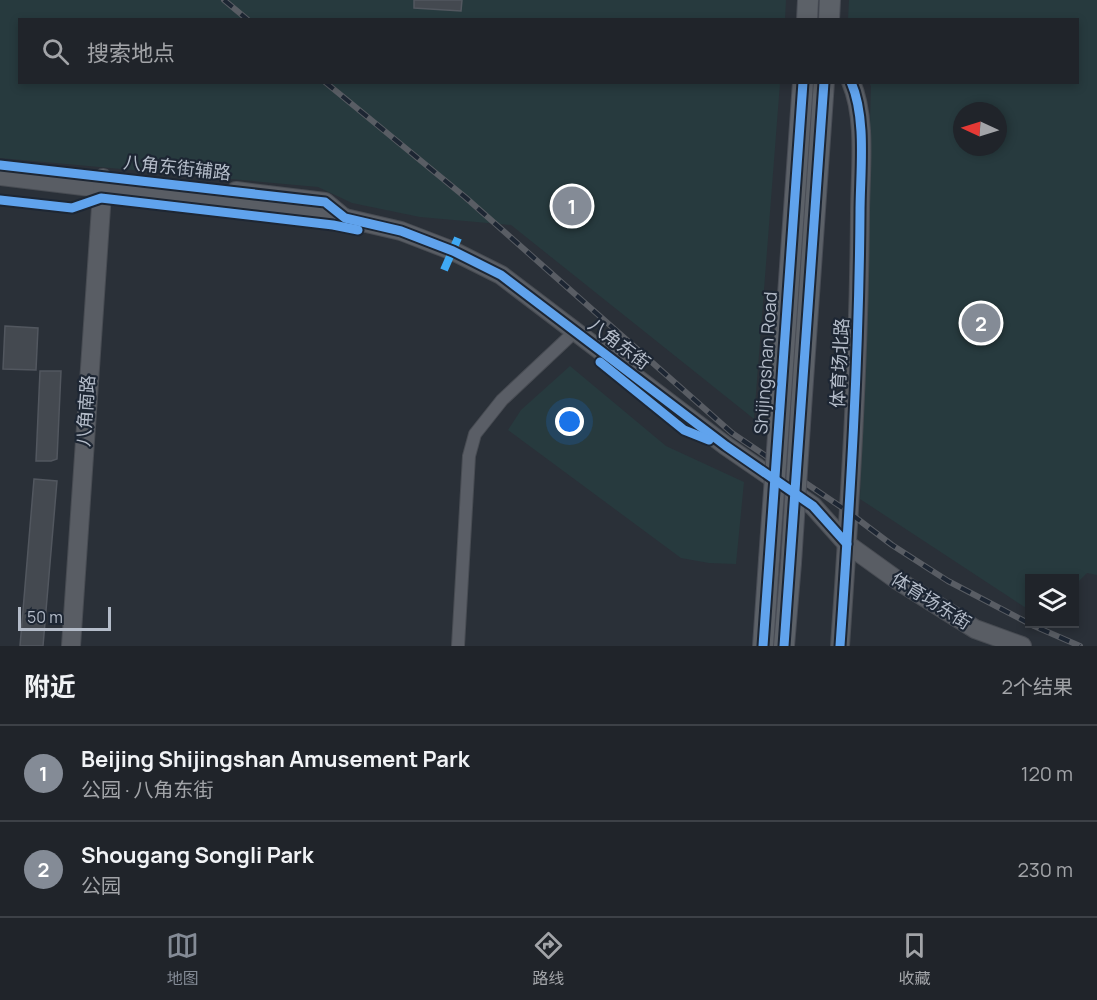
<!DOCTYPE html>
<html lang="zh">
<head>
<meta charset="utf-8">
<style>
	:root { --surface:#20242a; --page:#282c32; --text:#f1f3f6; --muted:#a2a4a8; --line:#3d4147; --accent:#848b96 }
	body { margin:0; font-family:Manrope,"Noto Sans SC",sans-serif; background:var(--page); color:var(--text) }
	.controls { position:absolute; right:18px; bottom:18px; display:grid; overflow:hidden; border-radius:0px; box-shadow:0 3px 9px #0003 }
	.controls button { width:54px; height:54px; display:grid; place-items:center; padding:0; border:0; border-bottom:2px solid var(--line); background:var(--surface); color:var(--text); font:30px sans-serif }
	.compass { position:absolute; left:953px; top:102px; width:54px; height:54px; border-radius:50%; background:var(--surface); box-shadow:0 3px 9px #0003; rotate:274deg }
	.scale { position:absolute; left:18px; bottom:15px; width:93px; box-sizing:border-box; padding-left:6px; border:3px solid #b4bcc9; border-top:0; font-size:16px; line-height:21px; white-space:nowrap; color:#b4bcc9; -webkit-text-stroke:4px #1d2633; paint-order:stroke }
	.you { position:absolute; left:570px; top:422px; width:21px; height:21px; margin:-15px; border:4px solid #fff; border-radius:50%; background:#1a73e8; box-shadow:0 0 0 9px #1a73e833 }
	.badge { display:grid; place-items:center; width:39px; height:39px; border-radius:50%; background:var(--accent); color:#fff; font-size:20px; font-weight:700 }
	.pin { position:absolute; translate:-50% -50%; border:3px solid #fff; box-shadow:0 2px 6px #0006 }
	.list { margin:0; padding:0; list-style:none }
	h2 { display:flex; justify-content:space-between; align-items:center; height:78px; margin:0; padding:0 24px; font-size:26px }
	h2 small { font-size:20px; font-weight:400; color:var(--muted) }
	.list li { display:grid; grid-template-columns:39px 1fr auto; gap:18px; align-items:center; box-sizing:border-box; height:96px; padding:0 24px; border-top:2px solid var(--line) }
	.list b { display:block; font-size:22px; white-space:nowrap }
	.list p { margin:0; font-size:20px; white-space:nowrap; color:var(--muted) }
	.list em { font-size:20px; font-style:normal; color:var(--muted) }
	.icon { flex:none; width:33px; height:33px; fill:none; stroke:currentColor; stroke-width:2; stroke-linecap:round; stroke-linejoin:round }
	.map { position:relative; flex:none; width:1097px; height:646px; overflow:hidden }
	.search { position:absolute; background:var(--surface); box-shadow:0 3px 9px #0003; left:18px; right:18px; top:18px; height:66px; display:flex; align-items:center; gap:15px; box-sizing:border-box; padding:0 21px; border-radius:0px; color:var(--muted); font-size:22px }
	.sheet { height:270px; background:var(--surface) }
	nav { display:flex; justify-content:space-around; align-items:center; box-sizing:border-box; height:84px; border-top:2px solid var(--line); background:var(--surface); font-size:16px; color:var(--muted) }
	nav a { display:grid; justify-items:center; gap:3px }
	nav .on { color:var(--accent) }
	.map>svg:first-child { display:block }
	.green { fill:#273a3e; fill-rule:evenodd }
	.building { fill:#444950; stroke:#52575f; stroke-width:1.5 }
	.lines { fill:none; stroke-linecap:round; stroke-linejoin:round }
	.street-casing { stroke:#484c53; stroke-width:14 }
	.secondary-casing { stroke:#484c53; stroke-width:20 }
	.primary-casing { stroke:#484c55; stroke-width:22 }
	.street { stroke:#5a5e66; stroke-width:12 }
	.secondary { stroke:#595d64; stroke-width:18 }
	.primary { stroke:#5c6168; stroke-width:20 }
	.rail-casing { stroke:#595d64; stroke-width:6 }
	.rail { stroke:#1d2633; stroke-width:4; stroke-dasharray:11; stroke-linecap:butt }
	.primary-bridge-casing { stroke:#484c55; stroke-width:22; stroke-linecap:butt }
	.primary-bridge { stroke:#5c6168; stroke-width:20 }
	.quiet { stroke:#3fa9f5; stroke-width:8; stroke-dasharray:15 8; stroke-linecap:butt }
	.cycleway-casing { stroke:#1d2633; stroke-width:13 }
	.cycleway { stroke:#60a3ed; stroke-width:9 }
	.labels { text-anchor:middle; stroke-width:4.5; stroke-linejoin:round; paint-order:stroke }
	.street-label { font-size:18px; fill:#b4bcc9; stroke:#1d2633 }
</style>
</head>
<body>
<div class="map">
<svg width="1097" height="646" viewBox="0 0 1097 646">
	<rect width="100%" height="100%" fill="#2a3038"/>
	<g class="green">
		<path d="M0,0H786L785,20H20V82L780,83L754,419L511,225L420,217L352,203L318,187L0,158Z"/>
		<path d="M849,0H1097V575L1087,573L1075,585L1074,578H1030L1029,610L860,499L871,86L869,83L1078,82V20H848ZM962,111H998V147H962Z"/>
		<path d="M570,366L666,446L744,482L736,564L709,563L681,558L508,430L521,410Z"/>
	</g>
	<g class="building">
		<path d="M414,0H462L461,11L414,8Z"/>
		<path d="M5,326L38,328L36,370L3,369Z"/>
		<path d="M40,371H61L57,459L51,461H36Z"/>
		<path d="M34,479L57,481L43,646H20Z"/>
	</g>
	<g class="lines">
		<defs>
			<path id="street" d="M458,646L469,456L475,434L502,400L568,338"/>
			<g id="secondary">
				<path d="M0,176L345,218L401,231L453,251L501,275L726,446L813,506L847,544L897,580L975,629L1022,646"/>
				<path d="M236,191L325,202L343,217"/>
				<path d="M71,646L103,178"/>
				<path d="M840,646C850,502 859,358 860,213C860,173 867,119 851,82"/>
			</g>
			<g id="primary">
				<path d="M807,20L808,0"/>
				<path d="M829,20L830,0"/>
				<path d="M780,408L803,82"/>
				<path d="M801,409L824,82"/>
				<path d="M763,646L769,560"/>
				<path d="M784,646L791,563"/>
			</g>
		</defs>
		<use href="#street" class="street-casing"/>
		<use href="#secondary" class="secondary-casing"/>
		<use href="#primary" class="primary-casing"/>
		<use href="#street" class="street"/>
		<use href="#secondary" class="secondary"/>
		<use href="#primary" class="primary"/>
		<defs>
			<g id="rail">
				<path d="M224,0L248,20"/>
				<path d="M325,82L465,197L732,433L847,511L892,545L948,581L1034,626L1080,646"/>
			</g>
		</defs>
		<use href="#rail" class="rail-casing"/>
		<use href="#rail" class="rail"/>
		<defs>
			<g id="primary-bridge">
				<path d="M769,560L780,408"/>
				<path d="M791,563L801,409"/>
			</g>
		</defs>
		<use href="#primary-bridge" class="primary-bridge-casing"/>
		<use href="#primary-bridge" class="primary-bridge"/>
		<path class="quiet" d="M444,270L458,238"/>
		<defs>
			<g id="cycleway">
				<path d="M0,165L325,202L345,218L401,231L453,251L501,275L726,446L813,506L847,544"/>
				<path d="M0,200L72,208L101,198L333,225L358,230"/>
				<path d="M600,362L684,430L709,440"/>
				<path d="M763,646L803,82"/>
				<path d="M784,646L824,82"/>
				<path d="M840,646C850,502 859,358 860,213C860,173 867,119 851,82"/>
			</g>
		</defs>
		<use href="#cycleway" class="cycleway-casing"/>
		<use href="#cycleway" class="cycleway"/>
	</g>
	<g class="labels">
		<g class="street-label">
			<text transform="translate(177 168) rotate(6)" y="6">八角东街辅路</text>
			<text transform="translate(619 344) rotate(37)" y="6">八角东街</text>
			<text transform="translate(766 363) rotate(-86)" y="6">Shijingshan Road</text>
			<text transform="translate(840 363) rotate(-87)" y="6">体育场北路</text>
			<text transform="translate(86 411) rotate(-86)" y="6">八角南路</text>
			<text transform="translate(931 601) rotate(32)" y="6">体育场东街</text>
		</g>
	</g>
</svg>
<div class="controls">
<button><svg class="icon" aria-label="layers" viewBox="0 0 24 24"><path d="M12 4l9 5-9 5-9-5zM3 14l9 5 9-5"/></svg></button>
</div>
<svg class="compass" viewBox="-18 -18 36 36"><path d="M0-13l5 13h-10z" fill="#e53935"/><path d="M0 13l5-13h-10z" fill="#a2a4a8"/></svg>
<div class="scale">50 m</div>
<div class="you"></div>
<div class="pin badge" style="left:572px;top:206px">1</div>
<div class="pin badge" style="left:981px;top:323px">2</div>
<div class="search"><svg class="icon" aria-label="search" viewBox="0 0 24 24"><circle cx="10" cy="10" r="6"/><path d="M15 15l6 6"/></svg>搜索地点</div>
</div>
<section class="sheet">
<h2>附近<small>2个结果</small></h2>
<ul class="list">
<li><span class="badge">1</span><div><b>Beijing Shijingshan Amusement Park</b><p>公园 · 八角东街</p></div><em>120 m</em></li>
<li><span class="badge">2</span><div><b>Shougang Songli Park</b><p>公园</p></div><em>230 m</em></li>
</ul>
</section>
<nav>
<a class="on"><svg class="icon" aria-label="map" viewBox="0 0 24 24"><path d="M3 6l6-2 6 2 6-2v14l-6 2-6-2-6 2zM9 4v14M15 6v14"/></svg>地图</a>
<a><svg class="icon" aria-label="directions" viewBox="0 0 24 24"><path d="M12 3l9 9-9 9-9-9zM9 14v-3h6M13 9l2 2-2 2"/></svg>路线</a>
<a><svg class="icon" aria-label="saved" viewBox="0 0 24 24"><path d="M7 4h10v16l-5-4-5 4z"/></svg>收藏</a>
</nav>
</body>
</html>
